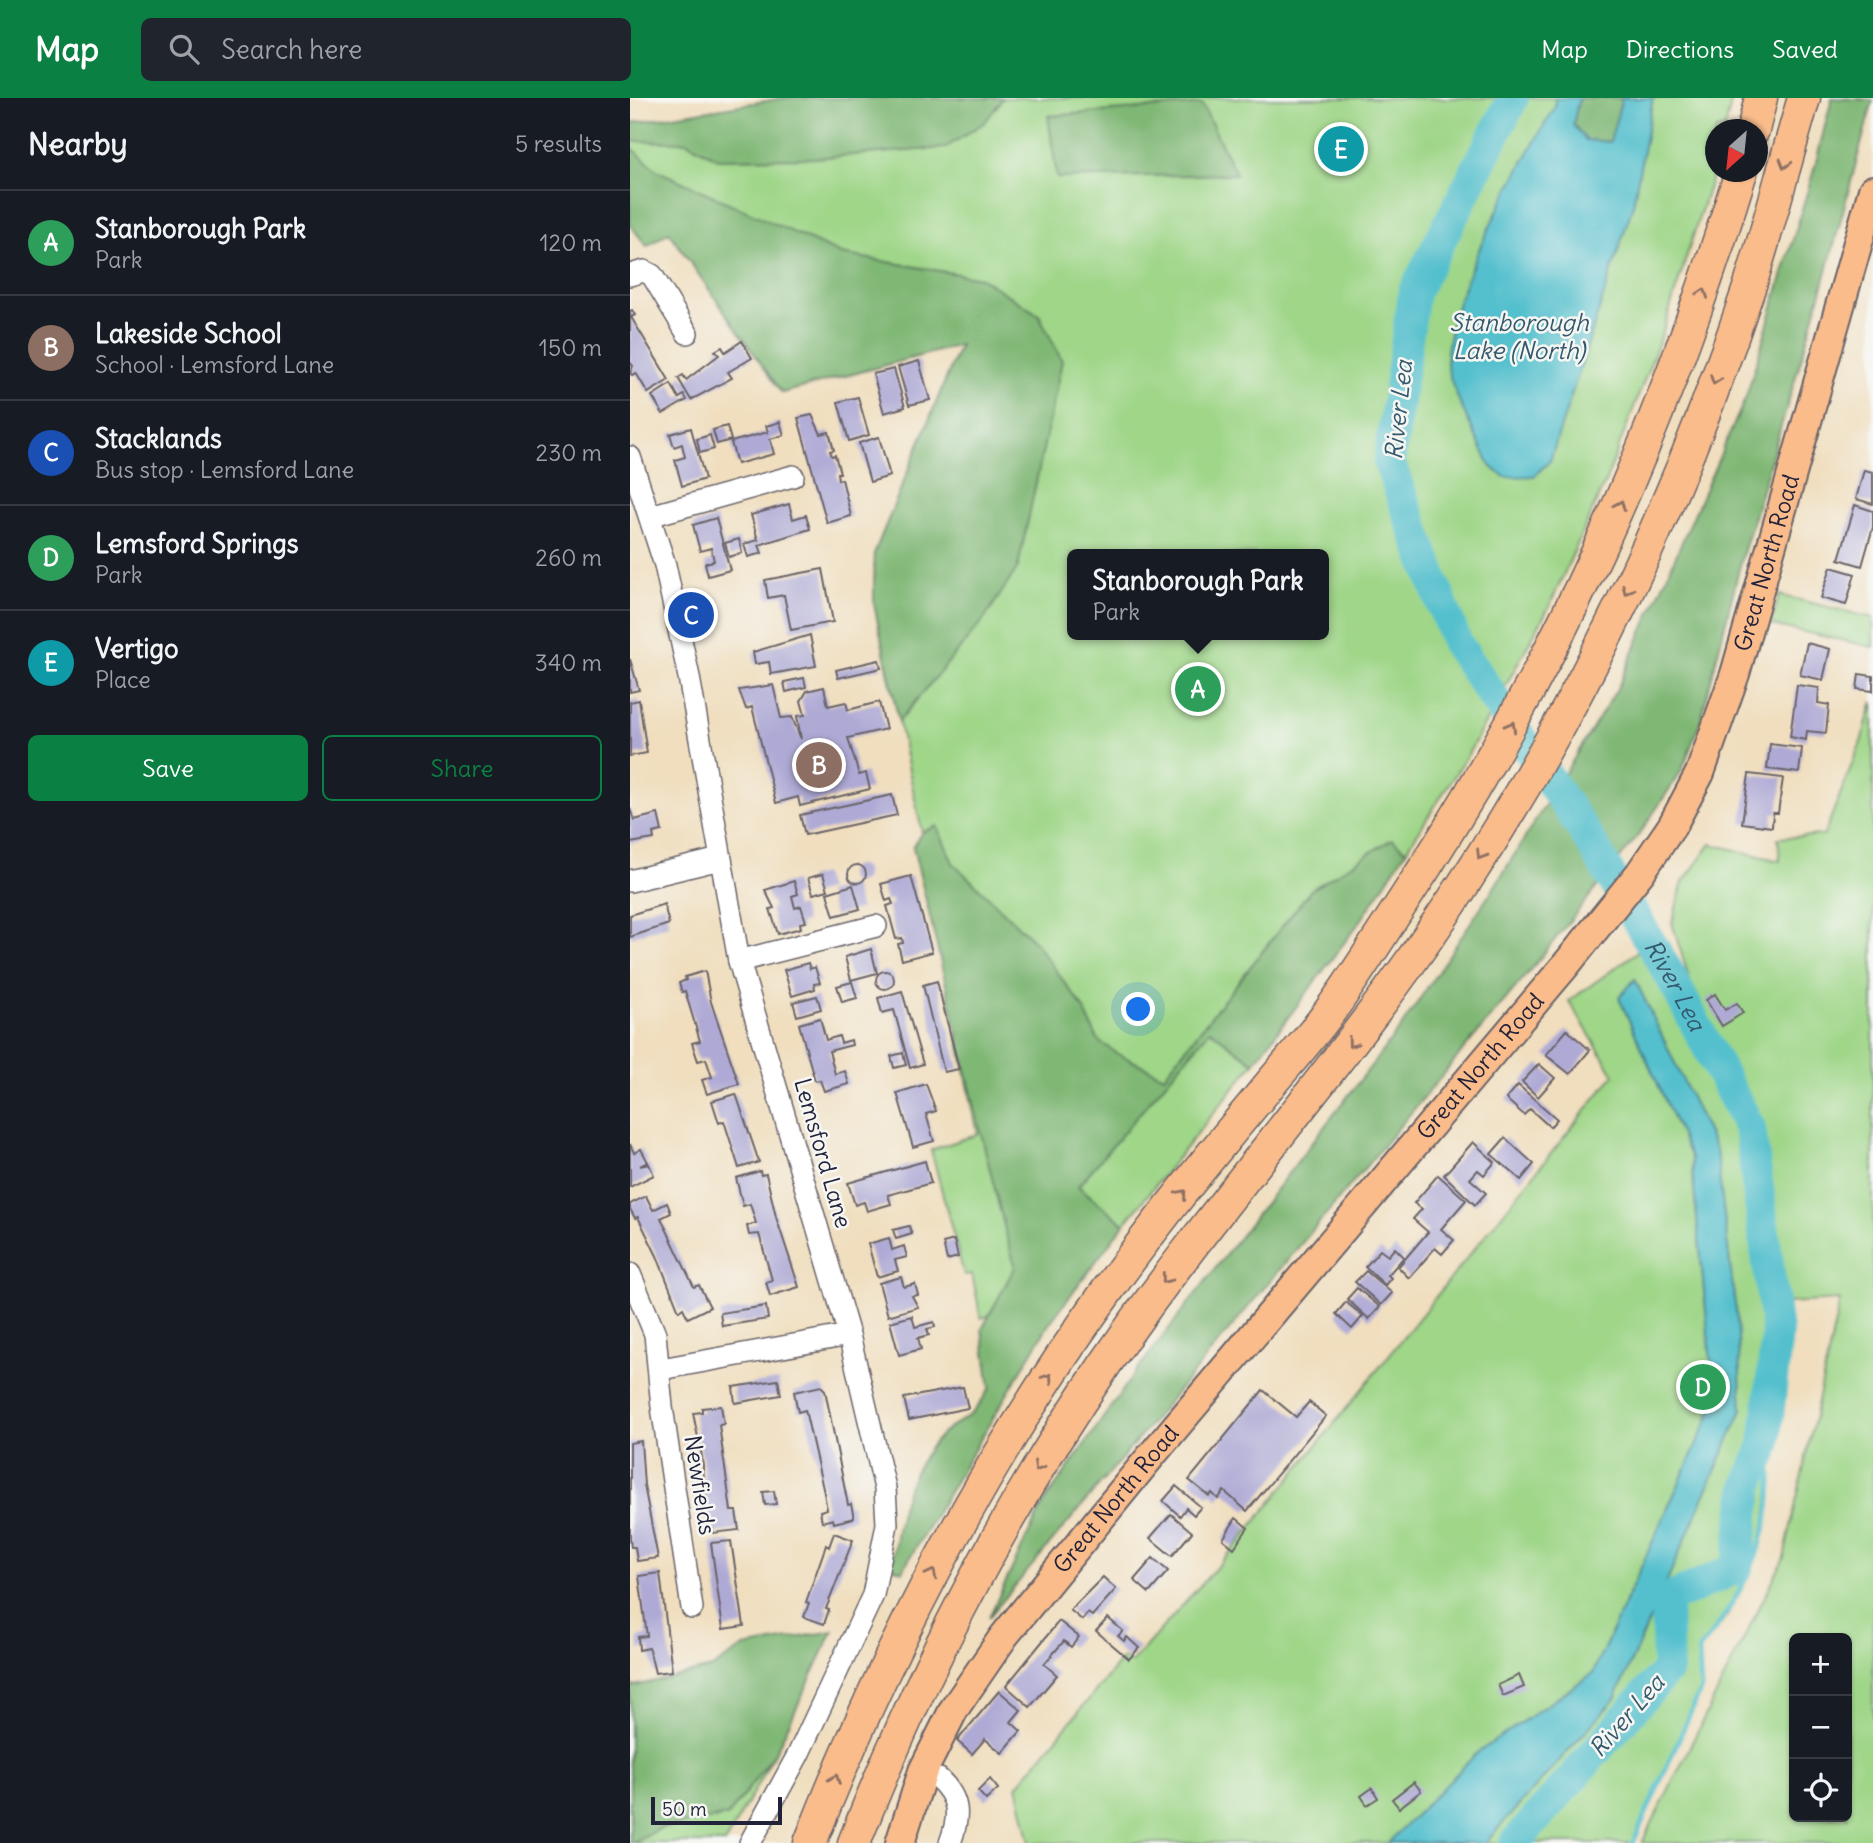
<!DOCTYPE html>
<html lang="en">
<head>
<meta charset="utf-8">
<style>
	:root { --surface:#171b24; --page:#20242c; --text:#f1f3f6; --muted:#9ea1a6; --line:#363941; --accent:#0b8043 }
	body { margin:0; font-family:Delius,sans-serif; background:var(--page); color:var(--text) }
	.controls { position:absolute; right:21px; bottom:21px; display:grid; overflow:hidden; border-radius:10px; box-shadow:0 2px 5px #0004 }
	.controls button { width:63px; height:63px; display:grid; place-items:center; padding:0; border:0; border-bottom:2px solid var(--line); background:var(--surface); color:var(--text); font:35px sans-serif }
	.compass { position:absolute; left:1075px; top:21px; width:63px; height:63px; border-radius:50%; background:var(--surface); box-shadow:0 2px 5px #0004; rotate:207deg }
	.scale { position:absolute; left:21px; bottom:18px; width:131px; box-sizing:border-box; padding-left:7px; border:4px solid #22223b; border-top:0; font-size:19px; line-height:24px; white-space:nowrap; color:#22223b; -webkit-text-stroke:5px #f6f6f2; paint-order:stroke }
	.you { position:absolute; left:509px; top:912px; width:24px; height:24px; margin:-18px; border:5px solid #fff; border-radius:50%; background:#1a73e8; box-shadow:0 0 0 10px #1a73e833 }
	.badge { display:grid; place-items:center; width:46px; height:46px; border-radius:50%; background:var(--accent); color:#fff; font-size:23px; font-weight:700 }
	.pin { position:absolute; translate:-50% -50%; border:4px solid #fff; box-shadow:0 2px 7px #0006 }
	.popup { position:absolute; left:437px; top:451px; width:262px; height:91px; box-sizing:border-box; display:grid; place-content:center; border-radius:10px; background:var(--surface); filter:drop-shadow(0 2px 5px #0005); font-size:23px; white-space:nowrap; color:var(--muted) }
	.popup b { font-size:26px; color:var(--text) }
	.popup::after { content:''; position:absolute; left:50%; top:100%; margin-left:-14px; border:14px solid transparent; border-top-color:var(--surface) }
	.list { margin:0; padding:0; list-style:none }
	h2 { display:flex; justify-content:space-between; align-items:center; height:91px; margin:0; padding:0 28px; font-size:30px }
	h2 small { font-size:23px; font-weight:400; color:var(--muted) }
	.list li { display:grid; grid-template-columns:46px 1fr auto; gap:21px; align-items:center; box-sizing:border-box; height:105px; padding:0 28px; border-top:2px solid var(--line) }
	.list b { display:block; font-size:26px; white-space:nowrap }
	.list p { margin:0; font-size:23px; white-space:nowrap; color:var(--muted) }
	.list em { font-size:23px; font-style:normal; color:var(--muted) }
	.actions { display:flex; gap:14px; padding:21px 28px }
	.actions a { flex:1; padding:16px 0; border:2px solid var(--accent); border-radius:10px; text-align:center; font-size:24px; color:var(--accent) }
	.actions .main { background:var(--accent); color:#fff }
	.icon { flex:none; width:38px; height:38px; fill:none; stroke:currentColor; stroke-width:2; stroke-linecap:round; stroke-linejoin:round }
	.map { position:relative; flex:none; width:1243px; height:1745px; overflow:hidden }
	header { display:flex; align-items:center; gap:42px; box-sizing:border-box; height:98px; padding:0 35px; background:var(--accent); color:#fff }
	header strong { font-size:33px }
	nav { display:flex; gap:38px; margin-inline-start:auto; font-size:24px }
	.search { width:490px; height:63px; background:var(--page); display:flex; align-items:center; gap:18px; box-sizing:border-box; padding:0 24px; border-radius:10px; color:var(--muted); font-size:26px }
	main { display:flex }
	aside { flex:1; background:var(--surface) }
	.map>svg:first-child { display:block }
	.green { fill:#9fd688; stroke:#607c62; stroke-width:2; fill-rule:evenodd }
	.forest { fill:#7fb774; stroke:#506c58; stroke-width:2 }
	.water { fill:#54c0cd; stroke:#3b7184; stroke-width:2 }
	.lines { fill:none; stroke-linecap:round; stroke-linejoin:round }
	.stream { stroke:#54c0cd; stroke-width:5 }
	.river { stroke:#54c0cd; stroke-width:32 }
	.building { fill:#afaad5 }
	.minor-casing { stroke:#6a6469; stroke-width:24 }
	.major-casing { stroke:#6a6469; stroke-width:32 }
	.highway-casing { stroke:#6a6469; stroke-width:35 }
	.minor { stroke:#fff; stroke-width:21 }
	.major { stroke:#fabc8b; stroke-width:28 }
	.highway { stroke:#fabc8b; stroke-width:32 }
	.oneway { stroke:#8e6f63 }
	.labels { text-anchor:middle; stroke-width:5; stroke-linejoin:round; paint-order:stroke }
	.street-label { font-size:23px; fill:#22223b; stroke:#f6f6f2 }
	.water-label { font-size:24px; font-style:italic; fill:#34596e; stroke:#f6f6f2 }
</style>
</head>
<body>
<header>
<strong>Map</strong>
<div class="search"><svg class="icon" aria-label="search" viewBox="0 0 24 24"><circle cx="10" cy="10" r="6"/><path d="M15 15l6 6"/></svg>Search here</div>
<nav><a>Map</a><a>Directions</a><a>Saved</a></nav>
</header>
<main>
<aside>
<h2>Nearby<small>5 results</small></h2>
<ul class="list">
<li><span class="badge" style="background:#2e9e5b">A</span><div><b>Stanborough Park</b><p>Park</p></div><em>120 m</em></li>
<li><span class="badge" style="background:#8d6e63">B</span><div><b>Lakeside School</b><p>School · Lemsford Lane</p></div><em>150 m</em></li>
<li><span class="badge" style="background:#1a4fb4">C</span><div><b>Stacklands</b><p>Bus stop · Lemsford Lane</p></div><em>230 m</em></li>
<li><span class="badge" style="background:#2e9e5b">D</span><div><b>Lemsford Springs</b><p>Park</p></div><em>260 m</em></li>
<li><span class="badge" style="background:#0f9aa8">E</span><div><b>Vertigo</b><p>Place</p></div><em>340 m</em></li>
</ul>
<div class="actions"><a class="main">Save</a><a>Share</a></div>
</aside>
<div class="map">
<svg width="1243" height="1745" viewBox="0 0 1243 1745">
	<rect width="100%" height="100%" fill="#f6f6f2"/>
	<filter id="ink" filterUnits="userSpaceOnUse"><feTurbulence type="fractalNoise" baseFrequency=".0143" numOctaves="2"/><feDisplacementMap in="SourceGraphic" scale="14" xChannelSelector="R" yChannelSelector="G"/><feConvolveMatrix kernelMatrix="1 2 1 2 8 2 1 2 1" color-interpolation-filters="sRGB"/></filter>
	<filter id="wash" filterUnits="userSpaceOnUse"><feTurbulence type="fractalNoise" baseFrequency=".00686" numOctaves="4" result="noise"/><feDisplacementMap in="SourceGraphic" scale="28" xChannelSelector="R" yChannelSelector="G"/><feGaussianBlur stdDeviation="1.57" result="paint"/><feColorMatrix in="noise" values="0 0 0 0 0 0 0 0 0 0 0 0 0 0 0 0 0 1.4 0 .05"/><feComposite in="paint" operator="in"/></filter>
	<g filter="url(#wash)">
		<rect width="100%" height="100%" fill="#f0debe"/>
		<g class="green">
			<path d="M155,0H1102L1095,31L1086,32L1084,72L1032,236L976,382L920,507L837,658L776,753L762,741L681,792L534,978L430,1098L358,1218L351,1220L342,1176L334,1177L301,1052L348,1036L316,881L283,749L292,734L244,506V456L330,247L152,295L39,134L17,148L0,127V25ZM442,456H694V537H442Z"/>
			<path d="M1149,497L1243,520V549L1141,527Z"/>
			<path d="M1243,603V1745H1012L1154,1460L1210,1202L1156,1205L1138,1115L1134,1045L1113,987L1065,899L1042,825L1053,784L1081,746L1150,763L1148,740L1194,737L1231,644ZM1164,1540H1217V1719H1164Z"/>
			<path d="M1020,845L1117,1024L1147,1234L1135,1347L1141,1384L1132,1446L1097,1518L1069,1552L1071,1591L1003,1745H400L387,1688L493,1560L501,1565L610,1443L984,977L939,903Z"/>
			<path d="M580,932L624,965L494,1126L448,1088Z"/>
			<path d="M145,1655L95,1745H3L31,1730L98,1718Z"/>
		</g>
		<g class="forest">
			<path d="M155,0H373L355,24L315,50L184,60L88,61L57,44L0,43V25Z"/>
			<path d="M949,0H992L981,44L956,42L943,26Z"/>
			<path d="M1202,0L1243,2L1194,184L1112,459L1071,622L1052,672L1011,734L907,864L359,1519L413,1406L501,1280L771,929L865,788L987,591L1116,299L1185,68Z"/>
			<path d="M572,6L606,76L427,80L418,18Z"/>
			<path d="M0,48L26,72L211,156L351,180L409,217L432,263L388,469L353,523L269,623L244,506V456L330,247L152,295L39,134L17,148L0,127Z"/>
			<path d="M307,728L323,765L404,843L454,911L468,942L486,955L534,978L681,792L762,741L776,753L732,821L624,965L580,932L448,1088L494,1126L419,1226L272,1473L262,1469C267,1421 275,1375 310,1338C318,1329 331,1324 341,1316C349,1310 354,1298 360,1290L352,1231L385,1169C347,1030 318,889 283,749L292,734Z"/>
			<path d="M203,1533L145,1655L98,1718L31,1730L0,1745V1589L82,1570L114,1549Z"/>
		</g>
		<g class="water">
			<path d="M925,0H949L943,27L956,42L980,44L992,0H1023L1003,107L920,363L904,378L875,379L860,368C850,345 818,287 817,265C815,199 890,67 925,9Z"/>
			<path d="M1005,881L1086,1052L1107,1222L1112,1312L985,1601L855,1745H758L847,1655L963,1575L1085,1306L1061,1060L989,900Z"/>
		</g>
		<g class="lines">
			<path class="stream" d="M1003,1745L1071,1591L1069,1552C1107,1506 1140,1447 1141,1385C1142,1373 1137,1359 1135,1347"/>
			<path class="river" id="s1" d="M883,0L784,194L759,364L827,546L954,733L1041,879L1120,1030L1147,1234L1135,1347L1118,1388L1107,1470L1036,1502L1038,1571L885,1745"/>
		</g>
		<g id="blocks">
			<g class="building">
				<path d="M2,212L5,217L1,219L39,282L18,295L6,275L2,277L0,275L3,268L0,264V213Z"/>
				<path d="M112,243L122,260L98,274L102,280L61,302L48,280L53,277L56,282L89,257L85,253L92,249L95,254Z"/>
				<path d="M289,263L300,302L279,307L268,269Z"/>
				<path d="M264,271L275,309L254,315L243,276Z"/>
				<path d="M41,286L49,300L54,297L57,302L33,316L22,298Z"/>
				<path d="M228,299L239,337L219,343L208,304Z"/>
				<path d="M182,317L191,336L199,334L204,352L200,353L202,358L205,357L210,375H207L208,382L212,381L221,418L197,425L168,320Z"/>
				<path d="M150,324L154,337L140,341L144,356L107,366L101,344L138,334L136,328Z"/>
				<path d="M97,328L101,342L87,346L83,332Z"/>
				<path d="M61,330L75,381L52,388L45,362L55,359L52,346L44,349L40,336Z"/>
				<path d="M80,337L84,351L70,355L67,341Z"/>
				<path d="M249,339L260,378L240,384L229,345Z"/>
				<path d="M1234,372L1243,374V406L1226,401Z"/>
				<path d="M159,406L163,421L176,417L180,431L129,447L132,455L118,459L114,446L128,442L121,417Z"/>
				<path d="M1225,407L1243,413V429L1232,468L1209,461Z"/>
				<path d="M86,420L100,472L78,478L75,465L84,463L81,450L70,453L63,427Z"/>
				<path d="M109,441L112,455L99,459L95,445Z"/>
				<path d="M1201,469L1225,476L1216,507L1191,500Z"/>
				<path d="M193,471L203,524L161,532L154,497L138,500L135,482Z"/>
				<path d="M180,537L186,568L141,576L139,564L125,566L123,554Z"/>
				<path d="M1177,545L1200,551L1193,582L1170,577Z"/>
				<path d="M0,561L9,592L0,594Z"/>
				<path d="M249,562L251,570L208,580L206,572Z"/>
				<path d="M1229,576L1243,578V593L1227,591Z"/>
				<path d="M174,580L176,589L156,594L154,584Z"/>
				<path d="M143,587L151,620L162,619L171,641L167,618L175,617L171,603L177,593L194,589L198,608L216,604L218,612L249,604L256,631L218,640L229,677L236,675L240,691L170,708L168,699L146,705L122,609L116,611L109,592Z"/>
				<path d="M1167,587L1189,590L1188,605L1199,607L1196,635L1177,633L1176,642L1160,639Z"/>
				<path d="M9,602L17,655L0,658V604Z"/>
				<path d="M1140,646L1172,650L1169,675L1137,671Z"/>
				<path d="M1119,676L1153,680L1148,715H1143L1142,729L1112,725Z"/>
				<path d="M262,697L267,717L175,737L170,717Z"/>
				<path d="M0,710L4,722L28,716L32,733L23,735L24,741L0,745Z"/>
				<circle cx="227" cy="776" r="9"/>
				<path d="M193,776L198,792L183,796L178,780Z"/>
				<path d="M281,778L302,854L272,862L268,846L273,845L272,840L266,841L257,808L263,806L261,801L256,803L251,786Z"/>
				<path d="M164,783L168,796L162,798L165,810L171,808L176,824L170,825L171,830L148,836L140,811L144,810L135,792Z"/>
				<path d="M223,787L230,811L204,818L197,795Z"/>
				<path d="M34,806L39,826L0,839V817Z"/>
				<path d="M241,851L247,875L221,882L215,859Z"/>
				<path d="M178,865L180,871L185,869L190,885L184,886L185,891L162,898L154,872Z"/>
				<path d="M75,873L81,904L109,986L77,996L72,982L82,979L76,961L68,963L62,945L70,943L55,893L52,894L49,885L56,882L55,879Z"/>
				<circle cx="255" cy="882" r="9"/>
				<path d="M307,883L329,971L314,974L293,887Z"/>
				<path d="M222,884L227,900L212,904L207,888Z"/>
				<path d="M272,893L293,966L280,970L264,912L252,915L248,900Z"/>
				<path d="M1085,896L1095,912L1107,905L1113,915L1092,928L1076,902Z"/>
				<path d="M187,898L191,911L167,918L163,904Z"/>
				<path d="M190,920L196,942L209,938L211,945L221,942L222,947L199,953L205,976L215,973L219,986L194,993L190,982L185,983L169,926Z"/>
				<path d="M937,932L960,952L940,976L916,957Z"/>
				<path d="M273,955L276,967L264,970L261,958Z"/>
				<path d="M909,966L925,980L908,999L892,984Z"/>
				<path d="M296,986L306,1013L296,1016L304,1043L283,1049L267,995Z"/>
				<path d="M888,987L927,1021L920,1029L900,1011L894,1017L876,1001Z"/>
				<path d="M106,996L129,1064L109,1070L94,1023L89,1025L82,1003Z"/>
				<path d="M875,1040L904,1066L891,1082L861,1056Z"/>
				<path d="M843,1044L865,1064L854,1077L848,1072L840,1081L856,1095L845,1107L814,1077Z"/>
				<path d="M0,1046L4,1055L11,1051L18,1064L10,1068L19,1066L24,1077L0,1089Z"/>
				<path d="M295,1063L301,1085L258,1097L261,1106L237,1113L234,1104L225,1107L218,1085Z"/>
				<path d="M130,1073L131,1077L136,1076L146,1119L169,1189L140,1198L136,1184L142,1182L129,1136L119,1137L117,1128L126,1125L120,1106L113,1108L106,1080Z"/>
				<path d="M808,1077L836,1102L811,1131L824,1142L812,1156L805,1150L779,1180L768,1169L798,1134L783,1121L792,1111L784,1105Z"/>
				<path d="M16,1098L23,1112L37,1105L41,1115L31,1120L64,1189L69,1187L80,1209L58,1220L53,1210L49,1213L27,1158L8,1119L5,1120L0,1111V1106Z"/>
				<path d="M279,1128L282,1136L266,1141L263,1132Z"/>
				<path d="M259,1140L262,1152L274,1148L277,1159L265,1162L268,1173L247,1179L238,1146Z"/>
				<path d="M324,1142L328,1159L317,1162L313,1145Z"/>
				<path d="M765,1150L774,1159L758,1177L761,1180L755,1187L735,1169L750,1152L758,1158Z"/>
				<path d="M736,1173L762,1195L751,1207L725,1184Z"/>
				<path d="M271,1179L274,1189L285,1186L288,1197L282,1198L288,1209L258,1218L249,1185Z"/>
				<path d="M727,1190L750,1209L739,1221L717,1201Z"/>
				<path d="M716,1204L733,1218L722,1231L706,1216Z"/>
				<path d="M136,1208L138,1221L92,1228L90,1215Z"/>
				<path d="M282,1218L285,1229L304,1224L305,1229L297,1231L299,1237L288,1240L291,1251L269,1257L260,1224Z"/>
				<path d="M148,1282L151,1297L105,1305L103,1289Z"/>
				<path d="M191,1288L195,1292L218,1407L221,1406L224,1420L204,1425L203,1421L192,1424L190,1413L197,1411L194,1395L175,1312L168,1314L164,1294Z"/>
				<path d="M333,1289L338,1310L279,1322L274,1300Z"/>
				<path d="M633,1292L666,1319L679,1304L696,1318L617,1413L594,1393L588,1401L582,1395L579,1398L559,1382Z"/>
				<path d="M91,1308L94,1326L89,1327L101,1413H106L109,1432L83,1435V1431L79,1432L72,1359L63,1315L72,1314V1310Z"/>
				<path d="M11,1343L14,1387L28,1460L7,1463L5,1449H1L0,1441V1345Z"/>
				<path d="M546,1388L571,1409L564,1417L556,1410L550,1418L533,1403Z"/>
				<path d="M144,1393L146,1406L135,1407L133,1394Z"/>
				<path d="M541,1416L562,1434L542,1458L520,1440Z"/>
				<path d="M606,1420L618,1430L604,1450L593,1441Z"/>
				<path d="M204,1435L223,1442L196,1511L199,1512L194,1526L174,1519L179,1505L176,1504L196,1447L199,1449Z"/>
				<path d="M101,1443L114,1528L93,1531L81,1445Z"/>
				<path d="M523,1460L538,1473L519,1495L504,1482Z"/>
				<path d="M30,1475L42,1573L25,1575L19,1550L9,1552L8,1539L17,1538L9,1478Z"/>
				<path d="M473,1479L486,1491L462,1518L458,1515L452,1522L440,1512Z"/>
				<path d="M478,1520L493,1533L488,1538L494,1543L497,1539L509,1550L499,1561L466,1533Z"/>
				<path d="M429,1523L449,1539L441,1549L434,1543L414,1566L427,1577L400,1609L376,1588Z"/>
				<path d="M889,1577L894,1589L873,1598L868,1587Z"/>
				<path d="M369,1593L391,1612L381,1624L391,1633L372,1655L355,1641L342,1656L327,1643Z"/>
				<path d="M360,1681L368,1691L356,1702L348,1693Z"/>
				<path d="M784,1684L791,1693L769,1710L762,1701Z"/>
				<path d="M742,1690L748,1700L737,1707L731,1698Z"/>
			</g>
		</g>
	</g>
	<g filter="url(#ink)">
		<use href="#blocks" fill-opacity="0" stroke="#6a6469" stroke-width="2"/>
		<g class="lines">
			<defs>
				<g id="minor">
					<path d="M0,177L14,173L22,177L57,235"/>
					<path d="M0,359L35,467L59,579L109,863L219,1237L255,1390L257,1426L243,1497L168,1657L120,1745"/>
					<path d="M20,418L163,378"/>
					<path d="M0,783L90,761"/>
					<path d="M109,863L246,828"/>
					<path d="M0,1176L25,1236L32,1309L62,1510"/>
					<path d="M31,1271L219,1237"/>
					<path d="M309,1681C330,1701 330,1718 320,1745"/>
				</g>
				<g id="major">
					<path id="s2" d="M270,1745L293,1673L324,1611L374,1538L521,1358L935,868L1010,775L1042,728L1070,675L1105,576L1243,92"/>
				</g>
				<g id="highway">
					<path d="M1123,32L1131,0"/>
					<path d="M180,1745C257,1549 354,1364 477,1193C524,1127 575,1064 627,1002C651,972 678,944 700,913C725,879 747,843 770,808C925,574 1029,341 1111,74"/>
					<path d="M224,1745C290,1576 373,1415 476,1265C588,1102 723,956 831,790C954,603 1051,396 1121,184C1140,123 1156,61 1174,0"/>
				</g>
			</defs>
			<use href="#minor" class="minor-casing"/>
			<use href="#major" class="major-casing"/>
			<use href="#highway" class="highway-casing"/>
			<use href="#minor" class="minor"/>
			<use href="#major" class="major"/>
			<use href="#highway" class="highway"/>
		</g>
		<defs><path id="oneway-chevron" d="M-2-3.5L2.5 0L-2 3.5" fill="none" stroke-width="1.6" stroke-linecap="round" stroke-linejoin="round" transform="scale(1.75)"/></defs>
		<g class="oneway">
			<use href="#oneway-chevron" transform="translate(1155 66) rotate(106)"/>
			<use href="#oneway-chevron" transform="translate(1073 195) rotate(-71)"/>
			<use href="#oneway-chevron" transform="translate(1085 282) rotate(110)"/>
			<use href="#oneway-chevron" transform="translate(990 407) rotate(-67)"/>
			<use href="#oneway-chevron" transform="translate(997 492) rotate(114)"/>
			<use href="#oneway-chevron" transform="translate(881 628) rotate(-61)"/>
			<use href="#oneway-chevron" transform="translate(851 757) rotate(121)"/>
			<use href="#oneway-chevron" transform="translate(722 945) rotate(127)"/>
			<use href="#oneway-chevron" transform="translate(552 1096) rotate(-52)"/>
			<use href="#oneway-chevron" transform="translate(536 1181) rotate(128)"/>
			<use href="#oneway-chevron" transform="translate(418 1280) rotate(-56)"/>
			<use href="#oneway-chevron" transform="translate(408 1369) rotate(121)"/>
			<use href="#oneway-chevron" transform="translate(302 1476) rotate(-63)"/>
			<use href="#oneway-chevron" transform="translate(205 1681) rotate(-69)"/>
		</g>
	</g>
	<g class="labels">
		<g class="street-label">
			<text dy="8" stroke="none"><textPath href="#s2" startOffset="1564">Great North Road</textPath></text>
			<text dy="8" stroke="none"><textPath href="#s2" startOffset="976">Great North Road</textPath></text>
			<text transform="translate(193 1055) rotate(74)" y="8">Lemsford Lane</text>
			<text transform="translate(70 1387) rotate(81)" y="8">Newfields</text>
			<text dy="8" stroke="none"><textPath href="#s2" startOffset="410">Great North Road</textPath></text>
		</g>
		<g class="water-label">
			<text x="889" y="233">Stanborough<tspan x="889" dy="28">Lake (North)</tspan></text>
			<text transform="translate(769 312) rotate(-84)" y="8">River Lea</text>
			<text dy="8" stroke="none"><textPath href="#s1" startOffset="989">River Lea</textPath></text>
			<text transform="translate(997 1618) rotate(-49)" y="8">River Lea</text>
		</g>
	</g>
</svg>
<div class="controls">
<button>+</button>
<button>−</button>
<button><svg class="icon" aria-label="locate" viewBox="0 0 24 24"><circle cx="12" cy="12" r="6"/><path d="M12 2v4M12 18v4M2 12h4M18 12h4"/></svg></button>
</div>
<svg class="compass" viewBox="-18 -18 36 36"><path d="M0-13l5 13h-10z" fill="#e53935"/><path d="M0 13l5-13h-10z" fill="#9ea1a6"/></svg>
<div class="scale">50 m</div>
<div class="you"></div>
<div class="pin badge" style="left:568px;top:591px;background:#2e9e5b">A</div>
<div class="popup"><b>Stanborough Park</b>Park</div>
<div class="pin badge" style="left:189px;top:667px;background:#8d6e63">B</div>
<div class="pin badge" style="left:61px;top:517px;background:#1a4fb4">C</div>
<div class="pin badge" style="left:1073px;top:1289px;background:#2e9e5b">D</div>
<div class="pin badge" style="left:711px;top:51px;background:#0f9aa8">E</div>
</div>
</main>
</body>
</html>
